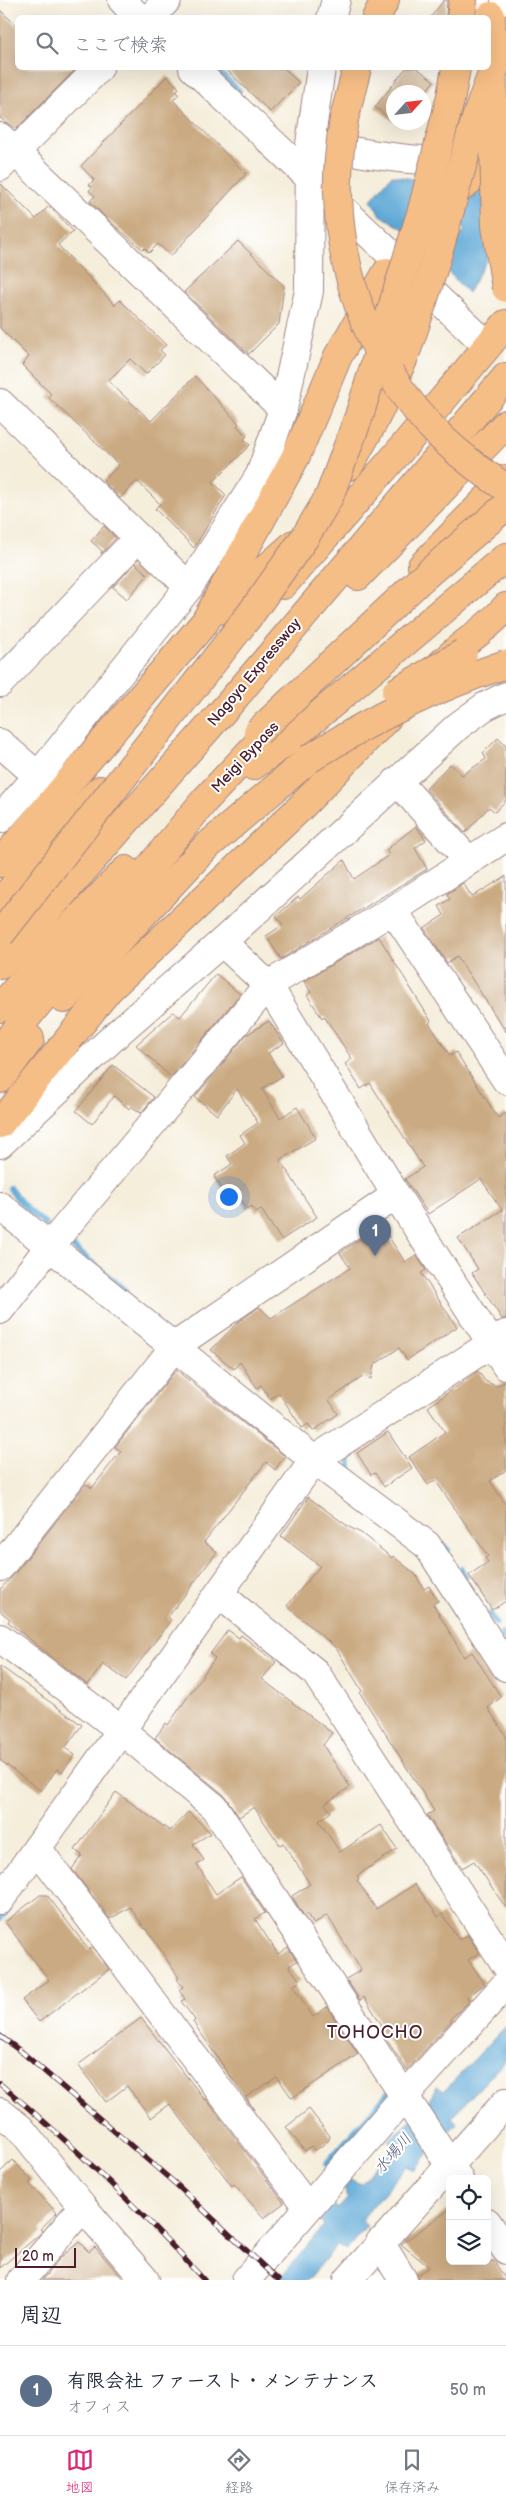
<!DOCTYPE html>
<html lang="ja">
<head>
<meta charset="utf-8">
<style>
	:root { --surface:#fff; --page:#f6f6f7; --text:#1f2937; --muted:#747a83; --line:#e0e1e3; --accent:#db2777 }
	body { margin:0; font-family:"Balsamiq Sans","Klee One",sans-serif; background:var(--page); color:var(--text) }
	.controls { position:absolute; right:15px; bottom:15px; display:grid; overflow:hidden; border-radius:8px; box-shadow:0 5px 20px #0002 }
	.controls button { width:45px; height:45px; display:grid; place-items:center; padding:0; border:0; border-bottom:1px solid var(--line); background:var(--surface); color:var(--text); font:25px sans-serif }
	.compass { position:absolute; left:386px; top:85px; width:45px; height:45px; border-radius:50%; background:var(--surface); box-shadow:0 5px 20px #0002; rotate:63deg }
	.scale { position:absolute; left:15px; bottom:12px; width:61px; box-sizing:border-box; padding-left:5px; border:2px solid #4a1f2b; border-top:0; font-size:14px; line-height:18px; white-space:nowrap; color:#4a1f2b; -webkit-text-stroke:4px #fff; paint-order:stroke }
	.you { position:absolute; left:228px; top:1196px; width:18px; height:18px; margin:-12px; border:4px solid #fff; border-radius:50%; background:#1a73e8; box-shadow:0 0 0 8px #1a73e833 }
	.badge { display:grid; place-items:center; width:32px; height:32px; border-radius:50%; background:var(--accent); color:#fff; font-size:16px; font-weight:700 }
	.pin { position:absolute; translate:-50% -41px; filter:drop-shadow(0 1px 2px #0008) }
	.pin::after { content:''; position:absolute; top:26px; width:18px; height:15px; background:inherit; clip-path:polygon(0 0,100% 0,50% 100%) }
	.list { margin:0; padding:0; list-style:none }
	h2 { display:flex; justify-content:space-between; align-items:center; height:65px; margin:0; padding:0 20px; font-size:21px }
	h2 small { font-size:16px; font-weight:400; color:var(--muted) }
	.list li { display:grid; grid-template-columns:32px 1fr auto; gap:15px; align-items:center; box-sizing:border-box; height:90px; padding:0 20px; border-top:1px solid var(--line) }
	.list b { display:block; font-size:19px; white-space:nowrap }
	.list p { margin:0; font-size:16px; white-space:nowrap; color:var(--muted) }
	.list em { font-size:16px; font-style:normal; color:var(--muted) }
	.icon { flex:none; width:28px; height:28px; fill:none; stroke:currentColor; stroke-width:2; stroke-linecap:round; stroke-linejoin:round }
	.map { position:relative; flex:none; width:506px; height:2280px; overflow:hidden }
	.search { position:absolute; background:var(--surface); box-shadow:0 5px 20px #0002; left:15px; right:15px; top:15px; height:55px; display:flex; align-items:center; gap:12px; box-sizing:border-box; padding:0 18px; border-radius:8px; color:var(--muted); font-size:19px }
	.sheet { height:155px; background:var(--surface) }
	nav { display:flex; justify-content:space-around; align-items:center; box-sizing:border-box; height:70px; border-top:1px solid var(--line); background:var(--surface); font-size:14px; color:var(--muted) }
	nav a { display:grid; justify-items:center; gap:2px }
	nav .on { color:var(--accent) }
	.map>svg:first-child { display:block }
	.water { fill:#5ea9d6; stroke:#546480 }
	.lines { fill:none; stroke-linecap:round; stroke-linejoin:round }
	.stream { stroke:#5ea9d6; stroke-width:6 }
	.building { fill:#caaa82 }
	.minor-casing { stroke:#a08683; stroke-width:30 }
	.highway-casing { stroke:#a08683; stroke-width:30 }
	.minor { stroke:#fff; stroke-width:28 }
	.highway { stroke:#f6be87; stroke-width:28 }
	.rail-casing { stroke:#4a1f2b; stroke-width:5.5 }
	.rail { stroke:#fff; stroke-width:4; stroke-dasharray:11; stroke-linecap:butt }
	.highway-bridge-casing { stroke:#a08683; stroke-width:30; stroke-linecap:butt }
	.highway-bridge { stroke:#f6be87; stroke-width:28 }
	.labels { text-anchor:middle; stroke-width:4; stroke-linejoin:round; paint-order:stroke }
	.street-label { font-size:15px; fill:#4a1f2b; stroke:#fff }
	.water-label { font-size:16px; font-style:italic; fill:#535d78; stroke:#fff }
	.quarter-label { font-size:18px; letter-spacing:1px; fill:#4a1f2b; stroke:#fff }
</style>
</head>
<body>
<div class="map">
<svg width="506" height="2280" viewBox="0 0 506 2280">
	<rect width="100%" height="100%" fill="#fff"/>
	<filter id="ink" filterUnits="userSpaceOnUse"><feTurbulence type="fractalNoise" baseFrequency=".02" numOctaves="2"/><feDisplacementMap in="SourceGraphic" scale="10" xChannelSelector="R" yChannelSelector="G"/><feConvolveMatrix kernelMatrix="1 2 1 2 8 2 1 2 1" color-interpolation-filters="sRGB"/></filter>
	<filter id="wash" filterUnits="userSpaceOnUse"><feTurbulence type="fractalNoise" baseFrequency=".0096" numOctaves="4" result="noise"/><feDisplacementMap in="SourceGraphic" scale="20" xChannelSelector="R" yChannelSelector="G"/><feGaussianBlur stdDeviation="1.12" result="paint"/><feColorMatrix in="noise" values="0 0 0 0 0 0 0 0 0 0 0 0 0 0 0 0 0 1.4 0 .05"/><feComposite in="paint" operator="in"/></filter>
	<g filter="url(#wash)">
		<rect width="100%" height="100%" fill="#f5eedb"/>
		<g class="water">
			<path d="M506,167L505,227L468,293L437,260L465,230L449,212Z"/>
			<path d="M446,172L458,176L405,230L379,214L371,200L392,175L432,183Z"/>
			<path d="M506,2026V2060L452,2117L457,2123L414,2170L407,2166L361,2220L367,2226L346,2250L338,2244L308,2280H279L324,2225L318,2219L331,2204L338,2209L348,2198L341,2182L347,2178L361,2184L393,2147L388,2140L423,2110L437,2087L444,2091Z"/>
		</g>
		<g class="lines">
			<g class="stream">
				<path d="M214,68L239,91"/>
				<path d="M9,1188L26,1208L45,1224"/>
				<path d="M67,1242L126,1291"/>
				<path d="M352,1447L350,1448V1471L355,1475"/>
				<path d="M443,1545L448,1550"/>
				<path d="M461,1569L466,1577"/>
				<path d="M490,1614L496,1623"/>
				<path d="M502,1634L506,1640"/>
				<path d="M1,1919L8,1910"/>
				<path d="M326,2164L388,2093"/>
			</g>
		</g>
		<g id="blocks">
			<g class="building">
				<path d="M444,0H447L446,18H430Z"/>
				<path d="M0,10L18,27V68H77L16,129L0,118Z"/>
				<path d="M225,68H284L299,83L270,112Z"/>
				<path d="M406,68H417L434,81L424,94L394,92V122L375,107Z"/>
				<path d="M167,76L179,88L176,91L179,94L173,100L246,174L171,256L158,244L149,253L145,248L143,250L104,216L90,201L95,196L89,191L92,187L89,185L94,180L81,166Z"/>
				<path d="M0,183L36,219L49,206L73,231L58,245L115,305L120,300L166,345L160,350L165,355L146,374L130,359L108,381L151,421L195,376L239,424L237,426L247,436L244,439L250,445L213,482L226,495L194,548L155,509L160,504L138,482H136L120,498L103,481L119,465L48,397L51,394L22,365L29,357L0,328Z"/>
				<path d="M238,241L284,286L279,324L249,354L184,292Z"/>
				<path d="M104,526L116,538L101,554L102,551L91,541Z"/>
				<path d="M135,563L148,575L127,599L113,587Z"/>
				<path d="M498,738L506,746V800L495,812L489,807L465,833L426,789L450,764L462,775L486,759L483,753Z"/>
				<path d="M416,826L426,840L415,848L427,869L281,959L266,936L283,925L276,916L298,897L300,899L344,860L354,879L389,855L386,850Z"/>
				<path d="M506,876V1032L457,956L447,963L424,928L444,915L439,906L450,899L447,894L463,883L472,897Z"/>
				<path d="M379,937L431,1021L429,1023L450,1056L456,1052L498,1118L506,1113V1319H502L472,1273L478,1269L458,1238L502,1210L481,1179L428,1214L405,1179L423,1167L370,1083L361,1089L345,1064L352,1059L324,1016L322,1018L307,995L311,992L304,981Z"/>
				<path d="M216,974L240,994L171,1077L136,1045L173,1012L180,1017Z"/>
				<path d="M269,1021L284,1043L268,1053L282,1076L262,1089L280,1118L297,1107L316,1138L280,1160L317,1217L281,1240L261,1209L256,1212L252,1206L247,1209L242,1200L237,1203L231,1194L227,1197L214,1176L232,1164L227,1156L245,1143L240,1135L258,1123L237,1089L217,1115L195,1097L246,1035Z"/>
				<path d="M113,1065L154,1097L141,1113L131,1106L129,1109L114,1096L92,1124L76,1111Z"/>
				<path d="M381,1225L405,1262L416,1255L426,1270L421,1273L457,1327L407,1360L399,1348L374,1365L371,1379L364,1376L329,1400L338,1414L313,1431L308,1424L302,1428L279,1393L270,1399L261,1385L257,1388L240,1362L234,1369L211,1350L238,1322L259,1307L271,1318L350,1268L340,1253Z"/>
				<path d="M176,1370L285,1456L275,1470L266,1462L204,1542L217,1552L168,1617L171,1620L126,1680L103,1664L88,1685L8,1622L10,1619L0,1611V1589L12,1577L86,1484L92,1488L121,1451L115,1447Z"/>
				<path d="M478,1371L485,1381L496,1386L506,1382V1470L490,1481L506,1505V1601L492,1610L469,1575L488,1562L485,1558L488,1556L435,1480L428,1485L409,1457L445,1432L428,1407Z"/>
				<path d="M388,1432L412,1468L384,1487L375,1473L371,1475L357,1453Z"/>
				<path d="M308,1497L349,1527L361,1533L392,1558L393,1556L415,1574L424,1589L429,1586L438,1601L433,1604L464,1657L472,1652L501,1697L488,1708L506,1736V1908L474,1861L462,1868L427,1815L434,1811L360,1693L362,1691L336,1648L287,1606L320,1566L281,1536Z"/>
				<path d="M228,1630L239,1638L241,1635L276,1662L262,1679L332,1733L323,1745L350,1787L325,1804L331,1812L319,1821L340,1852L381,1825L397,1849L357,1876L359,1879L357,1880L376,1909L415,1884L438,1917L442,1914L459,1940L468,1935L479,1953L468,1960L485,1984L467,1997L470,2001L450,2019L451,2021L407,2070L378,2027L382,2025L364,1997L360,2000L346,1979L361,1970L327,1915L314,1924L307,1914L304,1916L292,1896L310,1884L283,1843L280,1845L254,1807L239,1817L224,1795L155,1738L166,1723L168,1725L215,1658L210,1654Z"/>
				<path d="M0,1666L82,1725L65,1748L75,1755L62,1772L57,1769L41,1791L0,1760Z"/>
				<path d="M116,1792L170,1831L188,1812L211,1833L193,1844L204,1860L197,1865L216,1894L241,1877L265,1913L255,1919L278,1954L288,1947L297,1961L289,1966L300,1981L293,1986L313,2017L327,2007L358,2054L292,2098L277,2077L246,2097L254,2110L193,2022L195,2020L181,2001L185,1999L179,1990L183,1987L177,1979L179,1978L146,1928L145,1929L130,1907L110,1919L72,1869L82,1855L75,1850Z"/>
				<path d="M40,1895H47L89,1950L92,1947L109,1969L39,2022L22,2000L49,1980L5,1922Z"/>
				<path d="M141,2018L205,2100L206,2099L284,2203L264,2218L234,2184L232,2186L170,2104L151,2118L127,2086L106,2102L78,2065Z"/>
				<path d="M309,2109L330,2136L329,2140L315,2151L311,2146L305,2151L286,2127Z"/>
				<path d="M13,2160L32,2181L29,2183L57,2213L40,2229L42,2231L40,2234L0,2268V2172Z"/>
				<path d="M450,2209V2261H494L506,2280H419L417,2275L429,2267L401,2244Z"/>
				<path d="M79,2242L89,2252L95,2247L124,2280H42L61,2257Z"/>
			</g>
		</g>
	</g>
	<g filter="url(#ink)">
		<use href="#blocks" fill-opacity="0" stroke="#a08683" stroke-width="1"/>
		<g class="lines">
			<defs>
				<g id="minor">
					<path d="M122,0L139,18"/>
					<path d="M505,0L506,1"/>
					<path d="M150,18L167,0"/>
					<path d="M331,18L336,0"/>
					<path d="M193,68L487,345"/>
					<path d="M0,137L283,409"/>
					<path d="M318,145C348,150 433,168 458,156"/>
					<path d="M0,167L99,68"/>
					<path d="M0,403L189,587"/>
					<path d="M0,683L138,538"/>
					<path d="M0,743L38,776"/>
					<path d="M397,781L468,860"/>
					<path d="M0,819L38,776L189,587L260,475L283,409L309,291L310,144L321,68"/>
					<path d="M393,910L506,1080"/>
					<path d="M222,942L268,985L396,1195L506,1366"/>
					<path d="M0,1144L120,1031L222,942L458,726L484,707L506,696"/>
					<path d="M0,1206L314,1460L427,1545L506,1667"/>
					<path d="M0,1310L49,1247L268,985L393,910L506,837"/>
					<path d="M0,1567L175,1346L396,1195"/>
					<path d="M219,1594L315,1672L506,1965"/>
					<path d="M0,1638L121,1730L214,1807L459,2179"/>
					<path d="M37,1848L308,2208"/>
					<path d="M0,1900L314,1460L506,1334"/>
					<path d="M0,2112L21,2129L83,2207L145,2280"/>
					<path d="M487,2222L506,2250"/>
					<path d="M380,2242L403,2280"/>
					<path d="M21,2280L83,2207"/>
					<path d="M246,2280L405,2096L506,1984"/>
					<path d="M348,2280L506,2102"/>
				</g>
				<g id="highway">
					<path d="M376,18L385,0"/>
					<path d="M461,18L463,0"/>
					<path d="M344,119L357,68"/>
					<path d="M445,201L506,150"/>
					<path d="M349,466L374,421L403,360"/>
					<path d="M422,566L506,479"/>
					<path d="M358,576L506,424"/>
					<path d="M283,585L398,453L506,324"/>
					<path d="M219,610L294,544"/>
					<path d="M440,665C461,643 487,630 506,607"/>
					<path d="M253,766L294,736L506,557"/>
					<path d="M0,863L205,622L296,456L338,356L387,272"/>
					<path d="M0,903L42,851L100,790"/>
					<path d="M0,965L229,704L506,377"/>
					<path d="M64,999L205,848L309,759"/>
					<path d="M0,1008L59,939L126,870"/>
					<path d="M0,1050L205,800L281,719"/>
					<path d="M0,1079L30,1039"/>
					<path d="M0,1124L109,989L300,808L388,717"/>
				</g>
			</defs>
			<use href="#minor" class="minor-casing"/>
			<use href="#highway" class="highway-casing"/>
			<use href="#minor" class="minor"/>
			<use href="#highway" class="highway"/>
			<defs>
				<g id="rail">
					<path d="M0,2036L23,2053L177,2185L278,2280"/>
					<path d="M0,2084C73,2144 140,2210 204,2280"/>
				</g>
			</defs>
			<use href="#rail" class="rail-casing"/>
			<use href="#rail" class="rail"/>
			<defs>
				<g id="highway-bridge">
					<path d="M491,16L496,226L506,288"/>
					<path d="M344,119C340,144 337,169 338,194C340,280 376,373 438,434C459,455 482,472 506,488"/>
					<path d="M406,352C421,309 435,265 447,221C464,160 478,100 506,43"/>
					<path d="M396,692L463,653"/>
					<path d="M258,732L419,581L506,506"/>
					<path d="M309,759C375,717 432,689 506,664"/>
					<path d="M0,935L252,612L305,537L329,497L359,416L422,210L451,96L456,68"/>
				</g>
			</defs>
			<use href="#highway-bridge" class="highway-bridge-casing"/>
			<use href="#highway-bridge" class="highway-bridge"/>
		</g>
	</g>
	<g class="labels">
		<g class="street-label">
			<text transform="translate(254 672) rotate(-50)" y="5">Nagoya Expressway</text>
			<text transform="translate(245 757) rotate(-47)" y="5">Meigi Bypass</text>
		</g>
		<g class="water-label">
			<text transform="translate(392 2153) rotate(-49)" y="6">水場川</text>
		</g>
		<g class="quarter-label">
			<text x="375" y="2038">TOHOCHO</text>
		</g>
	</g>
</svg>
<div class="controls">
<button><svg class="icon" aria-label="locate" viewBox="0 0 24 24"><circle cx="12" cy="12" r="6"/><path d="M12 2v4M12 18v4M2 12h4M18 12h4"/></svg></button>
<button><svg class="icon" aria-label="layers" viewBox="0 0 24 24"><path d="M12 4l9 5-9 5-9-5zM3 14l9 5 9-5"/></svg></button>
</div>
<svg class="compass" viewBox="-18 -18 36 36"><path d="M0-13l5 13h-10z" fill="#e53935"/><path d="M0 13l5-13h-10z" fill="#747a83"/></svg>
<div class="scale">20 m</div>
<div class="you"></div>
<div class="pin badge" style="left:375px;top:1256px;background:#5c6f8a">1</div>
<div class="search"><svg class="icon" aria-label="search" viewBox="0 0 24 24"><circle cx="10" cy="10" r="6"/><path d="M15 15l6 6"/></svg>ここで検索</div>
</div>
<section class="sheet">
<h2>周辺<small></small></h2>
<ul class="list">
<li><span class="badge" style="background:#5c6f8a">1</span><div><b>有限会社 ファースト・メンテナンス</b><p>オフィス</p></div><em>50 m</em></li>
</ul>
</section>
<nav>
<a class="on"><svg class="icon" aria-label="map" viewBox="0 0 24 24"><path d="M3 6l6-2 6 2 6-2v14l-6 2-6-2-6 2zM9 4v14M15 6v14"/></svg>地図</a>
<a><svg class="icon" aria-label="directions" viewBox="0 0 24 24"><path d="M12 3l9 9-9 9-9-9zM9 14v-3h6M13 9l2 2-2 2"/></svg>経路</a>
<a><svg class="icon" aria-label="saved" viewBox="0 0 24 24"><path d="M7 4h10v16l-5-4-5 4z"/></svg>保存済み</a>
</nav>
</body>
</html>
